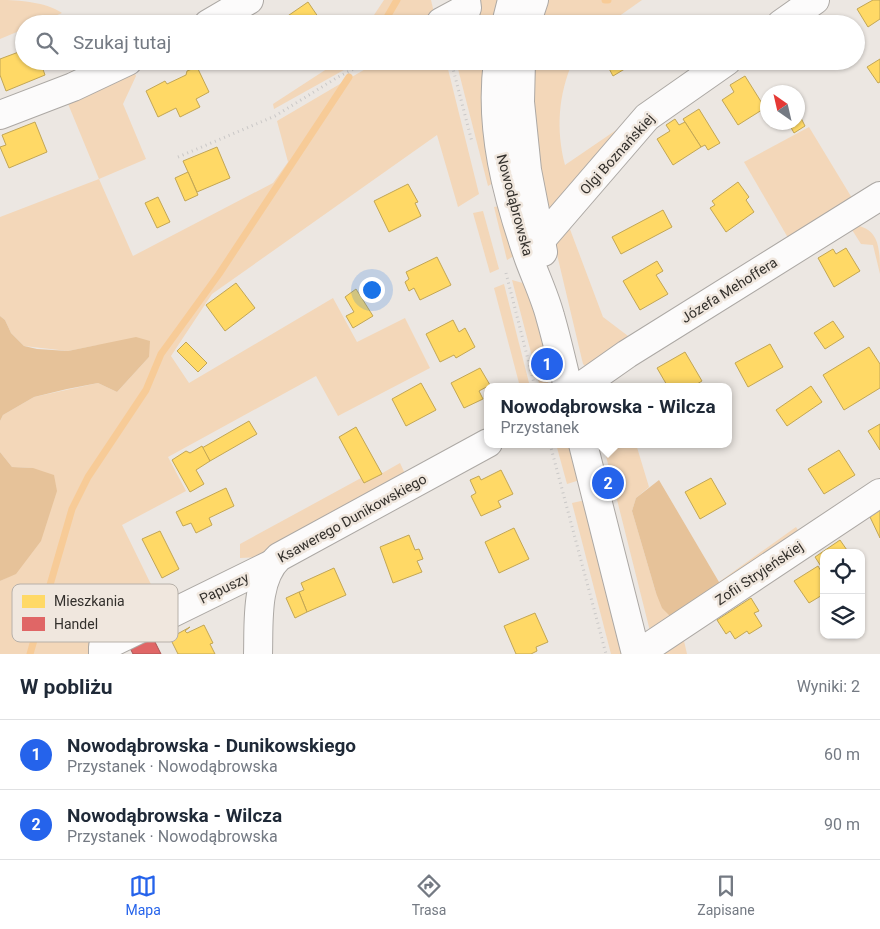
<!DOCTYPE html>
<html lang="pl">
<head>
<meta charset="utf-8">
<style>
	:root { --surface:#fff; --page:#f2f2f3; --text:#1f2937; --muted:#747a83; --line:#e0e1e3; --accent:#2563eb }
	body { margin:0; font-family:Roboto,sans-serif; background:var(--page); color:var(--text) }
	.controls { position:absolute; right:15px; bottom:15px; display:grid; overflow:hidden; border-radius:10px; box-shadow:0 1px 4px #0004 }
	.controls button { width:45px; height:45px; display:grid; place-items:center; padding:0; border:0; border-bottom:1px solid var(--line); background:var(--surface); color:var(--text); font:25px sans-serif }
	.compass { position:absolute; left:760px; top:85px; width:45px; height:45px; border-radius:50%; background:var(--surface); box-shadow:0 1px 4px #0004; rotate:326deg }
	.you { position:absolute; left:371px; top:289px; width:18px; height:18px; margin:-12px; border:4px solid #fff; border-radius:50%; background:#1a73e8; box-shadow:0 0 0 8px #1a73e833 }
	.badge { display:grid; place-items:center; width:32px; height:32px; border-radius:50%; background:var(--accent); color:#fff; font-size:16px; font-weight:700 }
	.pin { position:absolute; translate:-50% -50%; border:2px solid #fff; box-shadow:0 1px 5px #0006 }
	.popup { position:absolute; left:484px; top:383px; width:248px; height:65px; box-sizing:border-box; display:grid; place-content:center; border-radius:10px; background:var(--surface); filter:drop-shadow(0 1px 4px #0005); font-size:16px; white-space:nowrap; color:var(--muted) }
	.popup b { font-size:19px; color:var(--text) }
	.popup::after { content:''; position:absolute; left:50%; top:100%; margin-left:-10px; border:10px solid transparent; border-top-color:var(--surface) }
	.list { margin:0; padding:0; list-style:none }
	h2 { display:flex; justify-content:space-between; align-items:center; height:65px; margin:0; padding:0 20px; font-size:21px }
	h2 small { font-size:16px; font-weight:400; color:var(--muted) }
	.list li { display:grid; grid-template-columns:32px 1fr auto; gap:15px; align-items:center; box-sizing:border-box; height:70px; padding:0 20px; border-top:1px solid var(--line) }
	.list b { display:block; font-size:19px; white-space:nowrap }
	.list p { margin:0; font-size:16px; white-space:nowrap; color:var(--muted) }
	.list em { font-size:16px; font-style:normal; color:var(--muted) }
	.icon { flex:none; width:28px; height:28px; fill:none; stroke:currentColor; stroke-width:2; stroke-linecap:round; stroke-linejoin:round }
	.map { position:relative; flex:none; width:880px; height:654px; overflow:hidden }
	.search { position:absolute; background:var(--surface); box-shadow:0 1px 4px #0004; left:15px; right:15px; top:15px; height:55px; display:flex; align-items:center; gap:12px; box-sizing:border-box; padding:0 18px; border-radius:28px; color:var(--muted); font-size:19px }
	.sheet { height:205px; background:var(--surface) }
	nav { display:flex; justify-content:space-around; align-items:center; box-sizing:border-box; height:70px; border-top:1px solid var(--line); background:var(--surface); font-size:14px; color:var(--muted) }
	nav a { display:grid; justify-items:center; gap:2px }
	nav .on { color:var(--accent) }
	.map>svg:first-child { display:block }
	.green { fill:#f3d7b9 }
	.forest { fill:#e6c299 }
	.homes { fill:#ffd966; stroke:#c2a655 }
	.shops { fill:#e06666; stroke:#ac5655 }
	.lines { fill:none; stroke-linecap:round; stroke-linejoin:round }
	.stream { stroke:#f7cb97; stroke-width:7 }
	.minor-casing { stroke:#aca8a4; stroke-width:30 }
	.path { stroke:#cac8c7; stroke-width:3; stroke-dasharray:1 4; stroke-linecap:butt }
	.minor { stroke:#fcfbfb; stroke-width:28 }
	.labels { text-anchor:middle; stroke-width:5; stroke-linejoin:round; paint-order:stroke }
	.street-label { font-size:14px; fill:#33302c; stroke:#f0e7de }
	.key { fill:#f0e7de; stroke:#b7b0a9; stroke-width:1 }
	.key-label { font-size:14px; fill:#33302c }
</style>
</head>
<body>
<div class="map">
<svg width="880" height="654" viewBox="0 0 880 654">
	<rect width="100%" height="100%" fill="#ece7e2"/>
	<g class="green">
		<path d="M0,0C19,0 46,2 62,13L36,24H24V29L0,39Z"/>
		<path d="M384,0H431L435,17L424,24H368Z"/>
		<path d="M477,0H503L496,24H460Z"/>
		<path d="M548,0H642L608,24H542Z"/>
		<path d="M339,61H360L274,109L273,104Z"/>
		<path d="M379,61H446L479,194L458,207L437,135L212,294L171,356L189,383L333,298L357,342L405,318L430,368L338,416L316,376L168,457L186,491L122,525L164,611L99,654H0V581L16,573L33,468L12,467L0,452V421L3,415L34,397L98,383L117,392L149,357L98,345L68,351L24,346L11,333L5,320L0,316V217L99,179L66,99L133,68L136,76L123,104L146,159L99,179L133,256L273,183L288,162L277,121Z"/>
		<path d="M456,61H489L495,182L488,186Z"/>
		<path d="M536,61H573C558,95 556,130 565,165L628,122L605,143L551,212L548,207C539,159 528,110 536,61Z"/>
		<path d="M809,127L855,203L791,243L744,162Z"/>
		<path d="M499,206L520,252L507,260L494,207Z"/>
		<path d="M483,211L499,269L490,273L473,213Z"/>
		<path d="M568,224L603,317L632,339L586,367L583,364L555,246Z"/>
		<path d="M849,225C880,225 880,249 880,274L873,245L861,244Z"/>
		<path d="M512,280L530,285L549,353L543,359L549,387H540Z"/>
		<path d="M504,284L530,387H520L494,288Z"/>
		<path d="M556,444H570L580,480L567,484Z"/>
		<path d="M603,444H636L649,487L636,498L632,511L656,593L673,618L651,635Z"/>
		<path d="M400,463L407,478L259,557L240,558V544L361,478L365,483Z"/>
		<path d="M581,501L585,502L624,654H611L572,503Z"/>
		<path d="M796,527L803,538L727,589L719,582Z"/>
		<path d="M682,632L687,654H655Z"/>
	</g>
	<g class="forest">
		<path d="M0,316L5,320L11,333L24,346L37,349L68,351L136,337L150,341L149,357L117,392L98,383L67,389L34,397L3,415L0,421Z"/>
		<path d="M0,452L12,467L33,468L54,475L57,491L41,541L16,574L0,581Z"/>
		<path d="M659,480L719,582L727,589L673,619L662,608L656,593L632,511L636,498Z"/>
	</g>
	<g class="homes">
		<path d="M873,0H880V19L868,27L857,9Z"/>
		<path d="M308,2L323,24H276Z"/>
		<path d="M24,50V61H40L45,75L6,91L0,75V59Z"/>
		<path d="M880,59V82L878,83L867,67Z"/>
		<path d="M605,61H638L613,76Z"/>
		<path d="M192,69H198L209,92L196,99L200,107L180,117L176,108L158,117L146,91L165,81L167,84L186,75L187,71Z"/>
		<path d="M745,76L765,108L738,125L722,100L734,92L730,85Z"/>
		<path d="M783,86L787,92H772Z"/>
		<path d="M699,109L720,143L708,150L705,145L701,147L683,119Z"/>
		<path d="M798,112L805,126L794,133L788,122H798Z"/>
		<path d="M675,119L679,125L685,122L701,147L673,165L657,139L670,131L666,125Z"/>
		<path d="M35,122L47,152L9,168L0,147L6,145L2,135Z"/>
		<path d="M217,147L230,178L197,192L183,161Z"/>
		<path d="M188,172L198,195L185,201L175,178Z"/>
		<path d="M738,182L749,197L746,200L754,212L726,232L710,208L715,205L712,201Z"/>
		<path d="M408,184L418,202L415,203L421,216L389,232L374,201Z"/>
		<path d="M158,197L170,222L157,228L145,203Z"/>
		<path d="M663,210L672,227L621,254L612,237Z"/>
		<path d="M846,248L860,271L834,287L818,258L833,249L836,254Z"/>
		<path d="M437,257L451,285L420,300L414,288L409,291L405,282L409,279L406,272Z"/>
		<path d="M657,261L663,271L656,275L668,294L640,310L623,281Z"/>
		<path d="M236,283L255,308L225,331L206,305Z"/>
		<path d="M356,289L373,316L353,328L346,316L354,312L345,297Z"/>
		<path d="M453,320L459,332L465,328L475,347L456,358L454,355L440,362L426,334Z"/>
		<path d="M833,321L844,337L825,349L814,333Z"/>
		<path d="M186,342L207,363L198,372L177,351Z"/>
		<path d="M770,344L783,367L748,387L735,363Z"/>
		<path d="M869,347L880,364V388L844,410L823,375Z"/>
		<path d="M685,352L702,381L692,387H668L657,368Z"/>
		<path d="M480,368L490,385L479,391L483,399L464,408L451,383Z"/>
		<path d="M421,383L436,410L406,426L392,399Z"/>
		<path d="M811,386L822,402L787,426L776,410Z"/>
		<path d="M249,421L257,434L210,461L202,448Z"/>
		<path d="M880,424V450L868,431Z"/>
		<path d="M356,427L382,474L364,483L339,437Z"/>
		<path d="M202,446L210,461L196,470L204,484L190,492L172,460L186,451L190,453Z"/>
		<path d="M839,450L855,475L824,494L808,469Z"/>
		<path d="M501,470L513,494L498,501L501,507L481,516L471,496L476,493L470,480L479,476L481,480Z"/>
		<path d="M711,478L726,504L700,519L685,492Z"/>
		<path d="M226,488L234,506L209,518L212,525L196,533L191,523L183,526L176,512Z"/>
		<path d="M880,510V538L870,517Z"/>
		<path d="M514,528L529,559L499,573L485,542Z"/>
		<path d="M160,531L179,569L162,578L142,539Z"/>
		<path d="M409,535L415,550L419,549L423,559L417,561L422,572L393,583L380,547Z"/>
		<path d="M840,540L849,553H824V571L815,557Z"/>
		<path d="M818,566L824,576V594L809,603L794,581Z"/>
		<path d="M334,568L346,595L307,612L299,592L304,590L301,583Z"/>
		<path d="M299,592L307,612L295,618L286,598Z"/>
		<path d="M751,598L759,611L754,613L762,626L749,634L747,631L735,639L730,631L726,634L717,620Z"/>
		<path d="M535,613L548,642L536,647L537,651L531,654H516L504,626Z"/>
		<path d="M204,625L213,643L210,644L215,654H178L170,638L190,627L185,631L187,633Z"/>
	</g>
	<path class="shops" d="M151,634L161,654H133L129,646Z"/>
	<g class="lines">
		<g class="stream">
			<path d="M605,0H608"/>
			<path d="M383,24L397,0"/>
			<path d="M30,654L72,509L88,477L146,390L161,354L219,274L349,77"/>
		</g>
		<defs>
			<g id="minor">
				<path d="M441,22L467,8L466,0"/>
				<path d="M208,24L249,0"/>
				<path d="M506,24L512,0"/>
				<path d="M526,24L534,0"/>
				<path d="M781,24L815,0"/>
				<path d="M498,61C489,129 507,196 529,259C536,278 545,297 550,316C557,340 562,363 568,387"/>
				<path d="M521,61L520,102L527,170L543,252"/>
				<path d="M0,115L73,87L128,61"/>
				<path d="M541,240L647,117L727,61"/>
				<path d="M580,387L627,354L880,196"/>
				<path d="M583,444L636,654"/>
				<path d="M103,654V647L270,565"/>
				<path d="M258,654C259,624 255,579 279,557L488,443"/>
				<path d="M638,654L880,493"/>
			</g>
		</defs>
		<use href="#minor" class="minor-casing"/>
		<g class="path">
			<path d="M451,61L472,142"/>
			<path d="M178,157L275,116L338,77L369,61"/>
			<path d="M506,273L535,387"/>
			<path d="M550,444L606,654"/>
		</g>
		<use href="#minor" class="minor"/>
	</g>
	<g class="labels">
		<g class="street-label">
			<text transform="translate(617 154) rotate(-48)" y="5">Olgi Boznańskiej</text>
			<text transform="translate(515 205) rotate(75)" y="5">Nowodąbrowska</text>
			<text transform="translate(729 290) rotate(-32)" y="5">Józefa Mehoffera</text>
			<text transform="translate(352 518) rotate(-29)" y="5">Ksawerego Dunikowskiego</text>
			<text transform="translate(759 573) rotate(-34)" y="5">Zofii Stryjeńskiej</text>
			<text transform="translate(224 588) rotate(-26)" y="5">Papuszy</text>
		</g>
	</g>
	<rect x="12" y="584" width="166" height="58" rx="8" class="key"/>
	<rect x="22" y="595" width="23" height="13" fill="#ffd966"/>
	<rect x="22" y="617" width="23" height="14" fill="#e06666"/>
	<g class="key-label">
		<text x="54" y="606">Mieszkania</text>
		<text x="54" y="629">Handel</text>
	</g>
</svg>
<div class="controls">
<button><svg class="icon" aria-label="locate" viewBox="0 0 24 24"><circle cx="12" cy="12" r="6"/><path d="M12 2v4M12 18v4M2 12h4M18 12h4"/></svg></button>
<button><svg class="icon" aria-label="layers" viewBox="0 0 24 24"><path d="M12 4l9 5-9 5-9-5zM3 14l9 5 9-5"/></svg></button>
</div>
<svg class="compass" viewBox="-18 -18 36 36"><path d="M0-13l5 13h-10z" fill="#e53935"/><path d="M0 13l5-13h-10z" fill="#747a83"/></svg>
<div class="you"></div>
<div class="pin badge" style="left:547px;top:364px">1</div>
<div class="pin badge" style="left:608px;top:483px">2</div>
<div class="popup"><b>Nowodąbrowska - Wilcza</b>Przystanek</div>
<div class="search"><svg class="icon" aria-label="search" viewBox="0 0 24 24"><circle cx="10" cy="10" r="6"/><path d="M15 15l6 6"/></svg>Szukaj tutaj</div>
</div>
<section class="sheet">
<h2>W pobliżu<small>Wyniki: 2</small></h2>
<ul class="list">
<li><span class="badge">1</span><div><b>Nowodąbrowska - Dunikowskiego</b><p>Przystanek · Nowodąbrowska</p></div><em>60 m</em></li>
<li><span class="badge">2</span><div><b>Nowodąbrowska - Wilcza</b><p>Przystanek · Nowodąbrowska</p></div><em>90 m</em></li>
</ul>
</section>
<nav>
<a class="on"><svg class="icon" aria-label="map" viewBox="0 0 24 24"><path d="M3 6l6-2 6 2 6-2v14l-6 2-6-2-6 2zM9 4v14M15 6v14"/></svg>Mapa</a>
<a><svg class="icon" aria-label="directions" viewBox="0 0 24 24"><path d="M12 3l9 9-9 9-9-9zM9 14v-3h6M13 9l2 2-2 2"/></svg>Trasa</a>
<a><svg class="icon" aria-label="saved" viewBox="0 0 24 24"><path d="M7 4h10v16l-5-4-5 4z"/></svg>Zapisane</a>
</nav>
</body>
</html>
